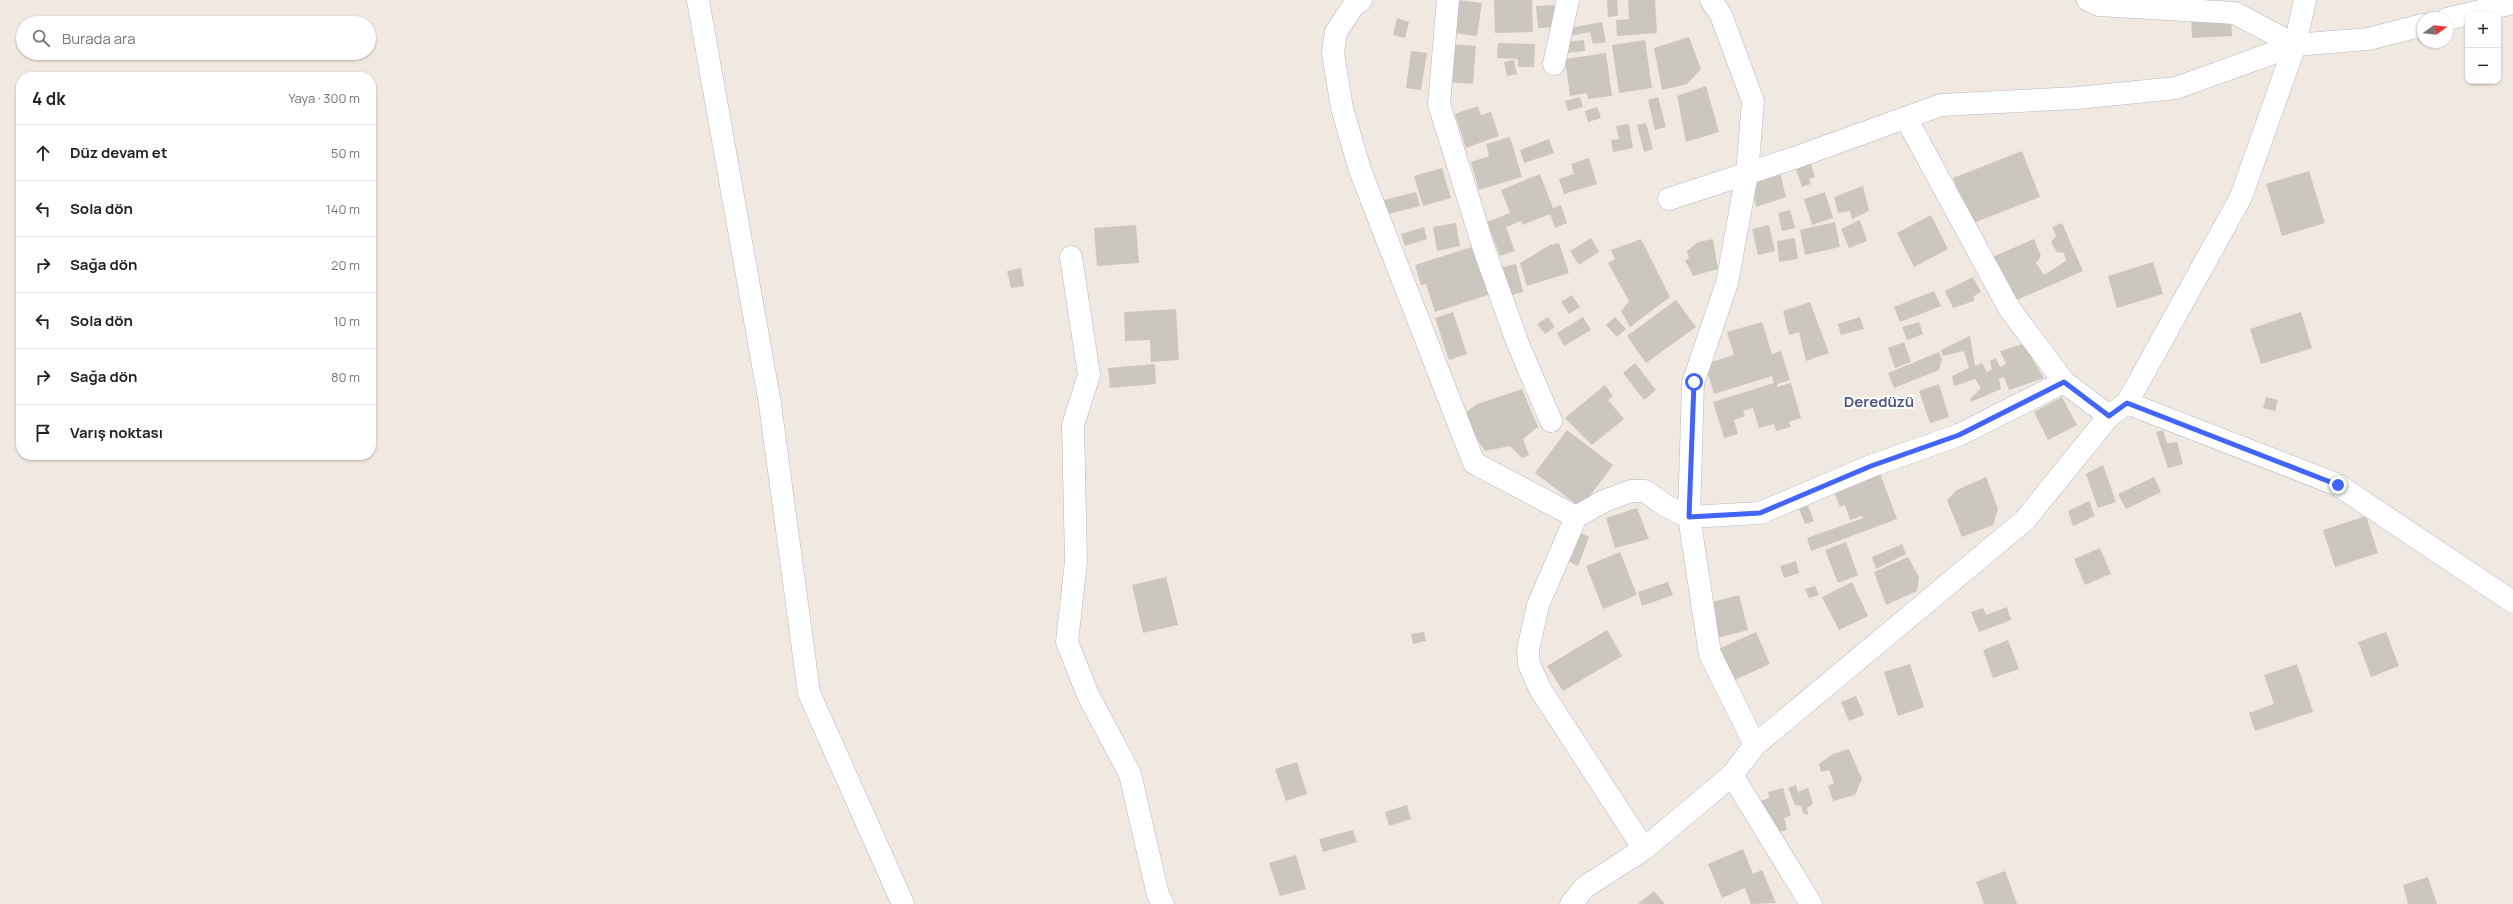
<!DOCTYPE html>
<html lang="tr">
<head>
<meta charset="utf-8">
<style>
	:root { --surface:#fff; --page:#f6f6f6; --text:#222; --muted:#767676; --line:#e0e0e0 }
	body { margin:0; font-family:Manrope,sans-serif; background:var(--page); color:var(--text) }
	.controls { position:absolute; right:12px; top:12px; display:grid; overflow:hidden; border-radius:8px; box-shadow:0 1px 3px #0004 }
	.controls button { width:36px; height:36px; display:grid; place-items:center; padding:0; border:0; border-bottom:1px solid var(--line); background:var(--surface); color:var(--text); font:20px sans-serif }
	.compass { position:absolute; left:2417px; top:12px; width:36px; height:36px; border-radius:50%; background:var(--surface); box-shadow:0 1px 3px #0004; rotate:75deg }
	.stop { position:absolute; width:12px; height:12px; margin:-9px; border:3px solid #4264fb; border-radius:50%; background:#fff }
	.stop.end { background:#4264fb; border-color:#fff; box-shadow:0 1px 4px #0008 }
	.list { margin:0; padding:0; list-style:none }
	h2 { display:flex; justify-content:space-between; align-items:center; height:52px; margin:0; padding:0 16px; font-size:17px }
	h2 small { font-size:13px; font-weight:400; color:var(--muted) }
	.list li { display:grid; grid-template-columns:26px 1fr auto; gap:12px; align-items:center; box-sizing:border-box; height:56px; padding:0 16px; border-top:1px solid var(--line) }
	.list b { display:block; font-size:15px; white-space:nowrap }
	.list em { font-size:13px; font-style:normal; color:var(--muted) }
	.icon { flex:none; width:22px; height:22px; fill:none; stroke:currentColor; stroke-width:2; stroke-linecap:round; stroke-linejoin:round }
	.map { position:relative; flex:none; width:2513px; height:904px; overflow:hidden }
	.search { position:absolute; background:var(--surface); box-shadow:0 1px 3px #0004; left:16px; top:16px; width:360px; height:44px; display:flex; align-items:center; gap:10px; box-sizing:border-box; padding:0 14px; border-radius:22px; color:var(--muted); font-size:15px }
	.panel { position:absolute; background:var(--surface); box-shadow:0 1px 3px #0004; left:16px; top:72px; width:360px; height:388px; border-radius:16px }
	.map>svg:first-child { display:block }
	.building { fill:#cbc7bf }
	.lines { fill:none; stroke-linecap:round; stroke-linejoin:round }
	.street-casing { stroke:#b4b7c1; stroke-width:23 }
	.secondary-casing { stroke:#b4b7c1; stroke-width:23 }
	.street { stroke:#fff; stroke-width:22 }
	.secondary { stroke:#fff; stroke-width:22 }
	.route { stroke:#4264fb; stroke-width:5 }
	.labels { text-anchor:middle; stroke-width:4; stroke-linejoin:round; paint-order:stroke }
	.quarter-label { font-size:15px; font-weight:bold; fill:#4d5680; stroke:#fff }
</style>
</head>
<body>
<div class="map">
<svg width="2513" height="904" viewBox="0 0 2513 904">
	<rect width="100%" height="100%" fill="#efe9e1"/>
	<g class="building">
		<path d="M1457,0L1482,3L1477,36L1453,33Z"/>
		<path d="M1494,0H1532L1533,32L1495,33Z"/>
		<path d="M1607,0H1617L1618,16L1608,17Z"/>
		<path d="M1628,0H1655L1657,33L1617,36L1616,20L1629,19Z"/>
		<path d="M1554,5L1555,27L1538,28L1536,6Z"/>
		<path d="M2231,15L2232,36L2192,38L2191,17Z"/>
		<path d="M1397,18L1409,22L1405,38L1393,35Z"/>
		<path d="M1602,22L1606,42L1593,44L1590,32L1571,36L1570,28Z"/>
		<path d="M1689,37L1701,69L1687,84L1662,90L1654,48Z"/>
		<path d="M1584,40L1585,51L1566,53L1565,42Z"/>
		<path d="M1645,40L1652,88L1619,93L1612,45Z"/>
		<path d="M1498,43L1535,44L1534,67H1518V59L1497,58Z"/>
		<path d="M1450,44L1476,46L1473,84L1447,82Z"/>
		<path d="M1411,51L1427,53L1421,90L1406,88Z"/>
		<path d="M1606,53L1612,96L1588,99L1587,93L1570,96L1565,59Z"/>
		<path d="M1514,60L1517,74L1507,76L1504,62Z"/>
		<path d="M1706,86L1719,132L1686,142L1677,96Z"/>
		<path d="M1580,97L1583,107L1568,111L1565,101Z"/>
		<path d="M1658,97L1666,127L1655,130L1648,100Z"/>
		<path d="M1478,106L1481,115L1491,112L1499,136L1466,148L1455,114Z"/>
		<path d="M1597,107L1601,118L1588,122L1585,111Z"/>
		<path d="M1646,123L1653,149L1644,152L1637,125Z"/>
		<path d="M1629,124L1633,148L1613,152L1611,140L1619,139L1616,126Z"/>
		<path d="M1510,137L1522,177L1479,190L1471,162L1489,156L1486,144Z"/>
		<path d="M1549,139L1554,153L1524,163L1520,150Z"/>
		<path d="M2022,151L2040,197L1971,224L1953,178Z"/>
		<path d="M1589,158L1597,184L1564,194L1559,179L1574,174L1571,164Z"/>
		<path d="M1810,161L1815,177L1809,179L1811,184L1802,187L1795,167Z"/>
		<path d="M1442,168L1451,198L1423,206L1414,176Z"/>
		<path d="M2309,171L2325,223L2282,236L2266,184Z"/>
		<path d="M1780,173L1786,197L1756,207L1751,182Z"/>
		<path d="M1540,174L1553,208L1561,205L1567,223L1555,228L1550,214L1522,225L1521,221L1506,227L1515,251L1500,256L1487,222L1510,213L1501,190Z"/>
		<path d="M1863,186L1869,211L1852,219L1850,211L1838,213L1834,197Z"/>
		<path d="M1416,192L1420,206L1384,215L1380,201Z"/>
		<path d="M1825,192L1833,218L1812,225L1804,199Z"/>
		<path d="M1790,210L1795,228L1782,231L1778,213Z"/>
		<path d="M1931,215L1948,249L1914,267L1897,233Z"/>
		<path d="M1860,220L1867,241L1849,248L1841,229Z"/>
		<path d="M1835,222L1840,247L1805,255L1800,230Z"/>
		<path d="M1456,223L1460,246L1437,251L1433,227Z"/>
		<path d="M2062,223L2083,271L2008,304L1988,259L2034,239L2041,256L2036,263L2044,275L2066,261L2064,253L2057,252L2051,242L2056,236L2052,227Z"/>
		<path d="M1136,225L1139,263L1097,266L1094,228Z"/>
		<path d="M1769,225L1775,251L1758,255L1752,229Z"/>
		<path d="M1424,227L1427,239L1405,246L1401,234Z"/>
		<path d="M1591,238L1599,252L1579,265L1570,251Z"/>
		<path d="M1795,238L1798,259L1779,262L1777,241Z"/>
		<path d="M1641,239L1670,297L1630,327L1621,311L1629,301L1608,263L1615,259L1611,250Z"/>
		<path d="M1713,239L1718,269L1693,276L1685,260L1689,259L1687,251L1698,242Z"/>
		<path d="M1559,243L1569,273L1527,286L1520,263L1550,245Z"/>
		<path d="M1478,245L1494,293L1435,312L1426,284L1421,285L1415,265Z"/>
		<path d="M2153,262L2163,294L2117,308L2108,276Z"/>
		<path d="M1516,264L1523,292L1507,296L1499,268Z"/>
		<path d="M1021,268L1024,286L1011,288L1007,271Z"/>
		<path d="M1973,277L1981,292L1974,296V301L1953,308L1945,291Z"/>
		<path d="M1934,291L1941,306L1900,322L1894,307Z"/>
		<path d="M1572,295L1580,307L1569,314L1561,302Z"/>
		<path d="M1676,300L1696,327L1646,363L1627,336Z"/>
		<path d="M1810,302L1829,353L1806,361L1799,332L1789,335L1783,311Z"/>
		<path d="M1176,309L1179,360L1151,362L1150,340L1125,341L1124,312Z"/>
		<path d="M1453,312L1467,354L1449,360L1435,318Z"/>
		<path d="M2301,312L2312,348L2261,364L2250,329Z"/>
		<path d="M1548,317L1555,327L1545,334L1537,324Z"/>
		<path d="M1583,317L1591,330L1564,346L1557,333Z"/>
		<path d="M1615,317L1626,329L1617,337L1606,325Z"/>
		<path d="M1860,317L1864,329L1841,335L1838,324Z"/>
		<path d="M1762,322L1772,354L1781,351L1790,380L1777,384V387L1791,383L1801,418L1789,422L1791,427L1776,431L1774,424L1759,428L1753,408L1743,411L1745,416L1734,420L1738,434L1724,438L1713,402L1774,383L1772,376L1714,394L1705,364L1734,355L1727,332Z"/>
		<path d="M1919,322L1923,334L1907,340L1902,327Z"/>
		<path d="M1970,336L1975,366L1982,363L1987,372L1992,369L1990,361L1996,358L2000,367L2006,364L2000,351L2023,344L2044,378L2009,390L2004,377L1999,379L2001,389L1971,402L1970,399L1981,388L1975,379L1954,386L1952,376L1969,368L1964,351L1943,356L1941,350Z"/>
		<path d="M1904,342L1911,362L1895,368L1888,348Z"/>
		<path d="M1939,352L1942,359L1939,370L1894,388L1888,373Z"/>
		<path d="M1635,363L1656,390L1644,400L1623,373Z"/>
		<path d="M1155,364L1156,384L1110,388L1108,368Z"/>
		<path d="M1939,384L1949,417L1930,423L1919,391Z"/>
		<path d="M1605,385L1613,396L1608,400L1624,419L1592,445L1565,418Z"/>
		<path d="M1522,389L1538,427L1523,439L1529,455L1522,458L1510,446L1485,451L1461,416L1477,404Z"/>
		<path d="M2062,397L2077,425L2048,440L2034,412Z"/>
		<path d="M2266,397L2278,400L2275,411L2263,408Z"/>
		<path d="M1567,430L1613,465L1581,508L1535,473Z"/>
		<path d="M2163,430L2167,443L2177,442L2183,464L2168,468L2156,432Z"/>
		<path d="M2103,465L2116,502L2098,508L2086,474Z"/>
		<path d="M1878,468L1897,519L1811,551L1807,538L1863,518L1862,516L1850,520L1845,505L1840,507L1832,486Z"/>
		<path d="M1986,477L1998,509L1993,525L1962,537L1947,500L1957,490Z"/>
		<path d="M2154,477L2161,492L2126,509L2118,494Z"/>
		<path d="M2089,501L2095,516L2073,526L2068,511Z"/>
		<path d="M1808,506L1814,521L1805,524L1799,509Z"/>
		<path d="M1637,508L1649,539L1615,548L1606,518Z"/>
		<path d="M2366,516L2378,553L2335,567L2323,530Z"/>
		<path d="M1577,531L1589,537L1578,566L1566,560Z"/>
		<path d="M1846,542L1858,575L1838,583L1825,550Z"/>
		<path d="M1902,544L1906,554L1876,569L1872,557Z"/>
		<path d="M2100,548L2111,574L2085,585L2074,559Z"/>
		<path d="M1620,552L1637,595L1603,609L1586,566Z"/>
		<path d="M1908,557L1919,577L1917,591L1886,605L1874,572Z"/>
		<path d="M1796,561L1799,573L1784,578L1780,566Z"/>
		<path d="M1166,577L1178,625L1143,633L1132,585Z"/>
		<path d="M1668,582L1673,595L1642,606L1638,592Z"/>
		<path d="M1852,582L1868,616L1839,630L1822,597Z"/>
		<path d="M1815,586L1819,595L1809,598L1805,589Z"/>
		<path d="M1739,595L1748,630L1714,639L1705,604Z"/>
		<path d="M2007,607L2011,620L1979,632L1971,612L1983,608L1986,615Z"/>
		<path d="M1607,630L1622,656L1563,691L1547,666Z"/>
		<path d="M1424,632L1426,641L1413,644L1411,634Z"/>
		<path d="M1756,632L1770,664L1730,682L1716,650Z"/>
		<path d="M2386,632L2399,666L2371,677L2358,642Z"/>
		<path d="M2008,640L2019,669L1993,678L1983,650Z"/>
		<path d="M1910,664L1924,707L1898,716L1884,672Z"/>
		<path d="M2297,664L2313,712L2255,731L2249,713L2274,704L2264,675Z"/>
		<path d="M1856,696L1864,715L1849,721L1841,702Z"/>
		<path d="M1849,749L1862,779L1855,795L1833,801L1828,786L1834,783L1829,770L1821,772L1819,764L1833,754Z"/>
		<path d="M1297,762L1307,794L1286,801L1275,769Z"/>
		<path d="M1796,785L1798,792L1808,788L1813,804L1807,808L1808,815L1803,813L1801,806L1795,805L1788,788Z"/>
		<path d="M1783,788L1791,815L1784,818L1787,830L1771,835L1757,802L1769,798L1768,792Z"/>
		<path d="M1407,805L1411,819L1389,826L1385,812Z"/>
		<path d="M1353,830L1357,842L1323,852L1319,839Z"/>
		<path d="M1743,849L1753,874L1762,870L1776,903L1751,904L1745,888L1722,898L1708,864Z"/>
		<path d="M1296,855L1306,889L1280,896L1269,863Z"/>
		<path d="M2005,871L2017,904H1984L1976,882Z"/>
		<path d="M2428,877L2437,904H2408L2403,885Z"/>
		<path d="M1654,891L1665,904H1638Z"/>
	</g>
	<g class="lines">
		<defs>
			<g id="street">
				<path d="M698,0L770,404L809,693L903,904"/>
				<path d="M1361,0L1354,5L1336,32L1333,53L1342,108L1360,170L1474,463L1576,517"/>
				<path d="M1448,0L1439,104L1484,249L1518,344L1551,421"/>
				<path d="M1711,0L1721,15L1753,101L1747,174L1727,283L1693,383L1689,517L1710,654L1755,745"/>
				<path d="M2088,0L2099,5L2235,13L2295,45"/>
				<path d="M1554,64L1568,0"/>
				<path d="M1906,118L2009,308L2064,382L2109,416"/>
				<path d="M1669,199L1797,157L1941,105L2077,98L2176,88L2295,45"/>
				<path d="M1071,257L1089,375L1073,425L1076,561L1067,642L1088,695L1130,774L1158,895L1163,904"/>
				<path d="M2127,403L2338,485L2513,602"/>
				<path d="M1732,775L1811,904"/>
				<path d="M1644,849L1540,689L1529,664L1528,650L1538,605L1576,517L1604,501L1631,491H1645L1666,506L1689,517L1760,513L1871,466L1959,435L2064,382"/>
			</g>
			<g id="secondary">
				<path d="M2447,19L2513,3"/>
				<path d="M2295,45L2368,39L2423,25"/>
				<path d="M1571,904L1585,887L1644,849L1732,775L1755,745L2025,520L2109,416L2127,403L2241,197L2295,45L2305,0"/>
			</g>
		</defs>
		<use href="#street" class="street-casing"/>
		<use href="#secondary" class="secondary-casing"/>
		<use href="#street" class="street"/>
		<use href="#secondary" class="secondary"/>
	</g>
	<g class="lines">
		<path class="route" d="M1694,382L1689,517L1760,513L1871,466L1959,435L2064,382L2109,416L2127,403L2338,485"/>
	</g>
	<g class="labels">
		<g class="quarter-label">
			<text x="1879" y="407">Deredüzü</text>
		</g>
	</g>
</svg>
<div class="controls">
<button>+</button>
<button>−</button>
</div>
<svg class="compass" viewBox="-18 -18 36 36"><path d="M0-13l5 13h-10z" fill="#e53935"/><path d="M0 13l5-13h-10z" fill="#767676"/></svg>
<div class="stop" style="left:1694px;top:382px"></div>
<div class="stop end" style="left:2338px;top:485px"></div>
<div class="search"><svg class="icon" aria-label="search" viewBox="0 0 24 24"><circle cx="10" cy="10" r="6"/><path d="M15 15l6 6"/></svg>Burada ara</div>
<section class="panel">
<h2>4 dk<small>Yaya · 300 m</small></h2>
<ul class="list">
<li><svg class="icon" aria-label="ahead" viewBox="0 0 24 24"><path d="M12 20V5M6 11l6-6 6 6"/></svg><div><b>Düz devam et</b></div><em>50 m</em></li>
<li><svg class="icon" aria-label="left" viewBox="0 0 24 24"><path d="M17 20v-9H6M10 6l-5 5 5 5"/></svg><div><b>Sola dön</b></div><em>140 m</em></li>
<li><svg class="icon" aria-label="right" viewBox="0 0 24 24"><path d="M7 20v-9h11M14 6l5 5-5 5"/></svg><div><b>Sağa dön</b></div><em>20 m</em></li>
<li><svg class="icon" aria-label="left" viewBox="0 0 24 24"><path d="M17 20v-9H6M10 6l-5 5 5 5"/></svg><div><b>Sola dön</b></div><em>10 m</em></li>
<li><svg class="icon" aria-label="right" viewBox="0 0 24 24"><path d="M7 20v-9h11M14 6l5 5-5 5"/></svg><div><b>Sağa dön</b></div><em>80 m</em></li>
<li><svg class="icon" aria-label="arrive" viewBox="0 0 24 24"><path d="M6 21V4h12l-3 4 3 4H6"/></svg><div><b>Varış noktası</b></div></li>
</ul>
</section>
</div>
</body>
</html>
